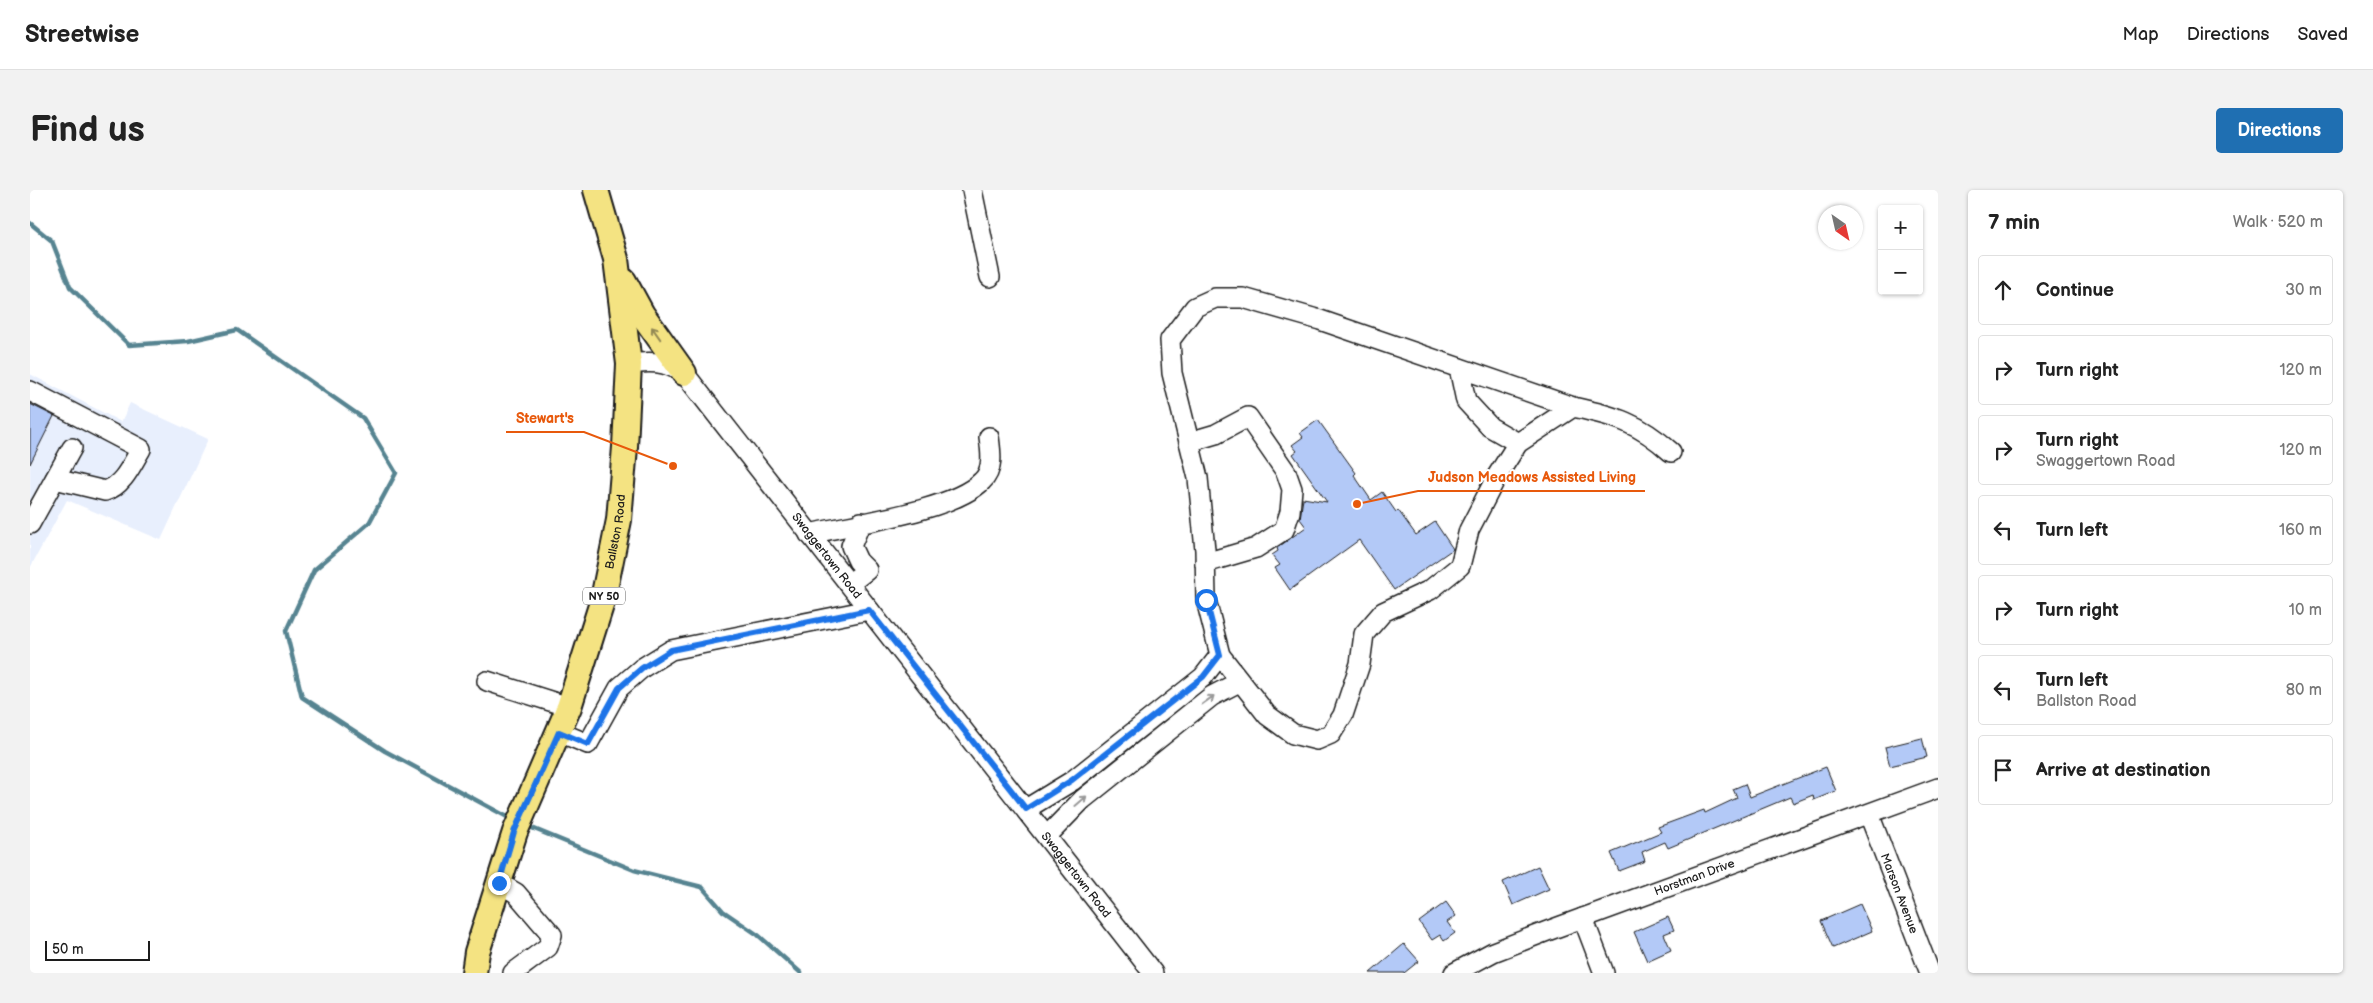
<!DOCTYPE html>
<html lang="en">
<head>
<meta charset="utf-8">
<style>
	:root { --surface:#fff; --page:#f2f2f2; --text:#222; --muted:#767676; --line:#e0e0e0; --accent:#1f6fb2 }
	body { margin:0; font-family:"Balsamiq Sans",sans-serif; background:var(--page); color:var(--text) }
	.controls { position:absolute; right:15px; top:15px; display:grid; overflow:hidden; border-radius:5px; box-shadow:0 1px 4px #0004 }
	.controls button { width:45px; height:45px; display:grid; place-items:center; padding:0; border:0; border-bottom:1px solid var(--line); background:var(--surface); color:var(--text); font:25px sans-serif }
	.compass { position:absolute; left:1788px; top:15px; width:45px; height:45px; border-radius:50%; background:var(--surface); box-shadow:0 1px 4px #0004; rotate:146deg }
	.scale { position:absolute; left:15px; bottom:12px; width:105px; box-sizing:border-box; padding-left:5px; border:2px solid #1c1c1c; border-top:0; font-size:14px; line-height:18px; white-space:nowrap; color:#1c1c1c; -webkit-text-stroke:4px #fff; paint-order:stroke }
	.stop { position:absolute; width:15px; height:15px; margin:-11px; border:4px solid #1a73e8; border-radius:50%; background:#fff }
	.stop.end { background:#1a73e8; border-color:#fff; box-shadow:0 1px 5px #0008 }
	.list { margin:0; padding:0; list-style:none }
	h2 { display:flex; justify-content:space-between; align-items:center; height:65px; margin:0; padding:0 20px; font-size:21px }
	h2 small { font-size:16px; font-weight:400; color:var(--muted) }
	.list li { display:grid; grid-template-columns:32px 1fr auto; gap:15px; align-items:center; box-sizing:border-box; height:70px; margin:0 10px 10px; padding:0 10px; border:1px solid var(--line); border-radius:5px }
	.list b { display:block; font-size:19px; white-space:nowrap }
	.list p { margin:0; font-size:16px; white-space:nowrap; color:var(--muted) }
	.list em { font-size:16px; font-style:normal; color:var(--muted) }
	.icon { flex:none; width:28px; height:28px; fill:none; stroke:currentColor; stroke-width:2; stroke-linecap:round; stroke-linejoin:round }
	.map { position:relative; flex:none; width:1908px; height:783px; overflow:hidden; border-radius:5px }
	header { display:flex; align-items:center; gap:30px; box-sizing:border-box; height:70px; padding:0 25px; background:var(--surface); border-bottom:1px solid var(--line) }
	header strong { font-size:24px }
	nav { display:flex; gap:28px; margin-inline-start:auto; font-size:18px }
	.intro { display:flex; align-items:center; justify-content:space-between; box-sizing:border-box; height:120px; padding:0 30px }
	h1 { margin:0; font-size:35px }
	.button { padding:12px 22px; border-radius:5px; background:var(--accent); color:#fff; font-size:18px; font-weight:700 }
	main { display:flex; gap:30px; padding:0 30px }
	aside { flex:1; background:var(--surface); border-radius:5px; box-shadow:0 1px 4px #0004 }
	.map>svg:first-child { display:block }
	.built { fill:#e8effd }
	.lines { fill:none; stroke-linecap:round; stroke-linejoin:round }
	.stream { stroke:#578491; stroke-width:4.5 }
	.building { fill:#b3c9f7; stroke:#1c1c1c }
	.minor-casing { stroke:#1c1c1c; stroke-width:22 }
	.major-casing { stroke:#1c1c1c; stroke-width:28 }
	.minor { stroke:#fff; stroke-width:19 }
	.major { stroke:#f4e382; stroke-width:24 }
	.oneway { stroke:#938954 }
	.oneway2 { stroke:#999 }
	.route { stroke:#1a73e8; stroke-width:6 }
	.labels { text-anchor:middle; stroke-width:4; stroke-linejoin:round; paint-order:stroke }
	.shield { fill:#fff; stroke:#606060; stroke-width:1 }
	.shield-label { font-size:11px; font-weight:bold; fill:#1c1c1c }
	.street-label { font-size:12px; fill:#1c1c1c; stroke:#fff }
	.leader { fill:none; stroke:#e8590c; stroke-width:2 }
	.callout-dot { fill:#e8590c; stroke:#fff; stroke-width:2 }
	.callout-label { font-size:14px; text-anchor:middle; font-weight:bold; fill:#e8590c; stroke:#fff; stroke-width:4; stroke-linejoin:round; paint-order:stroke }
</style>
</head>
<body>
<header>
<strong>Streetwise</strong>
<nav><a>Map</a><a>Directions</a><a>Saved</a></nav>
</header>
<div class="intro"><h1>Find us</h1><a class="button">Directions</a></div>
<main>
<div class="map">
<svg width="1908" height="783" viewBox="0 0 1908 783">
	<rect width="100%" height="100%" fill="#fff"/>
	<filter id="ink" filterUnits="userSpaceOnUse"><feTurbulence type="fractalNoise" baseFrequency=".02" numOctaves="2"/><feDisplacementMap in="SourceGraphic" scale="10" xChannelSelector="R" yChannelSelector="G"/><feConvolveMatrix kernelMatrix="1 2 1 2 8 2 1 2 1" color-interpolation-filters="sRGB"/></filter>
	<g filter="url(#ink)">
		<path class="built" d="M0,184L91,232L100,213L178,249L131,350L37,310L0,378Z"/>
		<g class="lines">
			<g class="stream">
				<path d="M0,33L22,51L40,97L99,155L158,151L207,140L333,228L366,283L339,333L284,380L256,441L272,507L355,561L483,630"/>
				<path d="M497,636L604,680L672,697L693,721L728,745L771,783"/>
			</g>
		</g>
		<g class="building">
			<path d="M0,214L24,226L0,274Z"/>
			<path d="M1288,230L1326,283L1324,285L1341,310L1352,302L1366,322L1368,320L1386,345L1405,332L1423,359L1364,400L1329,350L1260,400L1245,378L1250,375L1242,365L1248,361L1247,358L1276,337L1270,329L1273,308L1297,312L1263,264L1267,261L1262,255L1273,247L1270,243Z"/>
			<path d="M1892,548L1897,567L1860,576L1855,557Z"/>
			<path d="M1796,577L1806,601L1784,610L1783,605L1763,613L1760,607L1638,658L1635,652L1612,662L1615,671L1589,681L1581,663L1631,642L1628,637L1674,620L1675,623L1707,608L1703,599L1715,594L1720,607Z"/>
			<path d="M1508,676L1519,699L1483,715L1473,692Z"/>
			<path d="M1416,712L1426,726L1417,732L1425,743L1414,751L1410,745L1402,750L1389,732Z"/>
			<path d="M1830,714L1842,741L1803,758L1791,731Z"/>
			<path d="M1638,727L1644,740L1634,744L1641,760L1617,771L1604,742Z"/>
			<path d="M1374,754L1389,771L1374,783H1340Z"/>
		</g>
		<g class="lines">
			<defs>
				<g id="minor">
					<path d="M942,0L960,87"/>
					<path id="s1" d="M599,174C621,171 634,171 654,183L1123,783"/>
					<path d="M1429,178L1436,211L1460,237L1488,253"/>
					<path d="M0,201L111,259C102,274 93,296 75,301L25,289"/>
					<path d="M1543,217L1290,130L1213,108H1185L1165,117L1140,150L1142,183L1168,288L1175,360L1176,410L1190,465L1237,525L1263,544L1287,550L1301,544L1313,525L1330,474L1334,444L1353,422L1400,400L1430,376L1439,340L1467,286L1488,253L1543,217C1585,226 1609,233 1641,262"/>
					<path d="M1159,252L1186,244L1218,227L1256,282L1262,299L1260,322L1254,340L1226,358L1175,373"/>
					<path d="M0,334L42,258"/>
					<path d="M779,344C822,334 923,321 952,291C964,280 961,262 959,247"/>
					<path d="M819,394L837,380L828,371L821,356L831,332"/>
					<path d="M457,491L539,517"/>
					<path d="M529,542L558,554L589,498L612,478L641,460L839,420"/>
					<path d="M996,619L1042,591L1173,487L1190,465"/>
					<path id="s2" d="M1839,624L1900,783"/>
					<path d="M1017,646L1052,610L1182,506L1209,492"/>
					<path d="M469,693L486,703L522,745L518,757L483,783"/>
					<path d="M1553,728L1574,783"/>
					<path id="s3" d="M1424,783L1463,762L1520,740L1908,598"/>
				</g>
				<g id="major">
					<path d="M594,91L612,124L654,183"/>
					<path id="s4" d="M444,783L447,762L485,642L539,517L573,409L589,330L595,257L599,174L586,69L566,0"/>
				</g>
			</defs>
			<use href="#minor" class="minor-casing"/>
			<use href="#major" class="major-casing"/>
			<use href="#minor" class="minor"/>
			<use href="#major" class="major"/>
		</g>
		<defs><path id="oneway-shaft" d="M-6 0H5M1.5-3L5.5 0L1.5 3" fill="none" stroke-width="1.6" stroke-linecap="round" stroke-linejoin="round" transform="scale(1.25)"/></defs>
		<use class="oneway" href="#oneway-shaft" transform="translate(626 143) rotate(-125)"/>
		<g class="oneway2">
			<use href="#oneway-shaft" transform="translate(1178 510) rotate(-36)"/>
			<use href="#oneway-shaft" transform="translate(1051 611) rotate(-41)"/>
		</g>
	</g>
	<g class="lines" filter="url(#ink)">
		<path class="route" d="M469,693L484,642L529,542L558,554L589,498L612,478L641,460L839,420L996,619L1042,590L1173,487L1190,465L1176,410"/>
	</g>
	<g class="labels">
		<rect class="shield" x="553" y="397.5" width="42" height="17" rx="4"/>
		<g class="shield-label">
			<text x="574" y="410">NY 50</text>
		</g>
		<g class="street-label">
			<text dy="4" stroke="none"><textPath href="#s4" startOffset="465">Ballston Road</textPath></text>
			<text dy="4" stroke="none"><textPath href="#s1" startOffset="289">Swaggertown Road</textPath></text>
			<text dy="4" stroke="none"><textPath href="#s1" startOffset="694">Swaggertown Road</textPath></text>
			<text dy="4" stroke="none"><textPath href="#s3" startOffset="259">Horstman Drive</textPath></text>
			<text dy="4" stroke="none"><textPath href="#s2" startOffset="85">Marson Avenue</textPath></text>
		</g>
	</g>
	<path class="leader" d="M643 276L554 242H476M1327 314L1388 301H1615"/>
	<g class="callout-dot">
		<circle cx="643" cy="276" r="5"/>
		<circle cx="1327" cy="314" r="5"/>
	</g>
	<g class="callout-label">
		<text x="515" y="233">Stewart's</text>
		<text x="1502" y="292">Judson Meadows Assisted Living</text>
	</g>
</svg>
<div class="controls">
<button>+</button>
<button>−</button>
</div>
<svg class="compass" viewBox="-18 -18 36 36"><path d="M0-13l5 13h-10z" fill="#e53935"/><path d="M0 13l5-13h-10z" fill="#767676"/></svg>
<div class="scale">50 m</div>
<div class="stop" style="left:1176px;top:410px"></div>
<div class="stop end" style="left:469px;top:693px"></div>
</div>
<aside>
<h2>7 min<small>Walk · 520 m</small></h2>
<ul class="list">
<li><svg class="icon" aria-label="ahead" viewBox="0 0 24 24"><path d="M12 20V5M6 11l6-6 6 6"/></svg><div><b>Continue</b></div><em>30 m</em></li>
<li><svg class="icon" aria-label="right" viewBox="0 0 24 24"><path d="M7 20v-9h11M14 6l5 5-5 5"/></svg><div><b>Turn right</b></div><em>120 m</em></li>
<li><svg class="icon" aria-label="right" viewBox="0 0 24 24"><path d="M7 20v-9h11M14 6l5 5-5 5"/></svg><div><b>Turn right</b><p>Swaggertown Road</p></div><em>120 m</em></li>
<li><svg class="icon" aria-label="left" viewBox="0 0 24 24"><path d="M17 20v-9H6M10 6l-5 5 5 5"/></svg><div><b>Turn left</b></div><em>160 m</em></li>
<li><svg class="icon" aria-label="right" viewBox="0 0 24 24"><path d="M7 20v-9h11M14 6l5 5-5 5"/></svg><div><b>Turn right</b></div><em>10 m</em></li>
<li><svg class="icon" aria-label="left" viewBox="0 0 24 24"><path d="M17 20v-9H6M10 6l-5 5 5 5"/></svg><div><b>Turn left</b><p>Ballston Road</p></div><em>80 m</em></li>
<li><svg class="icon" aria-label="arrive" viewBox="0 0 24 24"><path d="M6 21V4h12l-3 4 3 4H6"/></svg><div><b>Arrive at destination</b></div></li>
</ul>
</aside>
</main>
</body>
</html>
